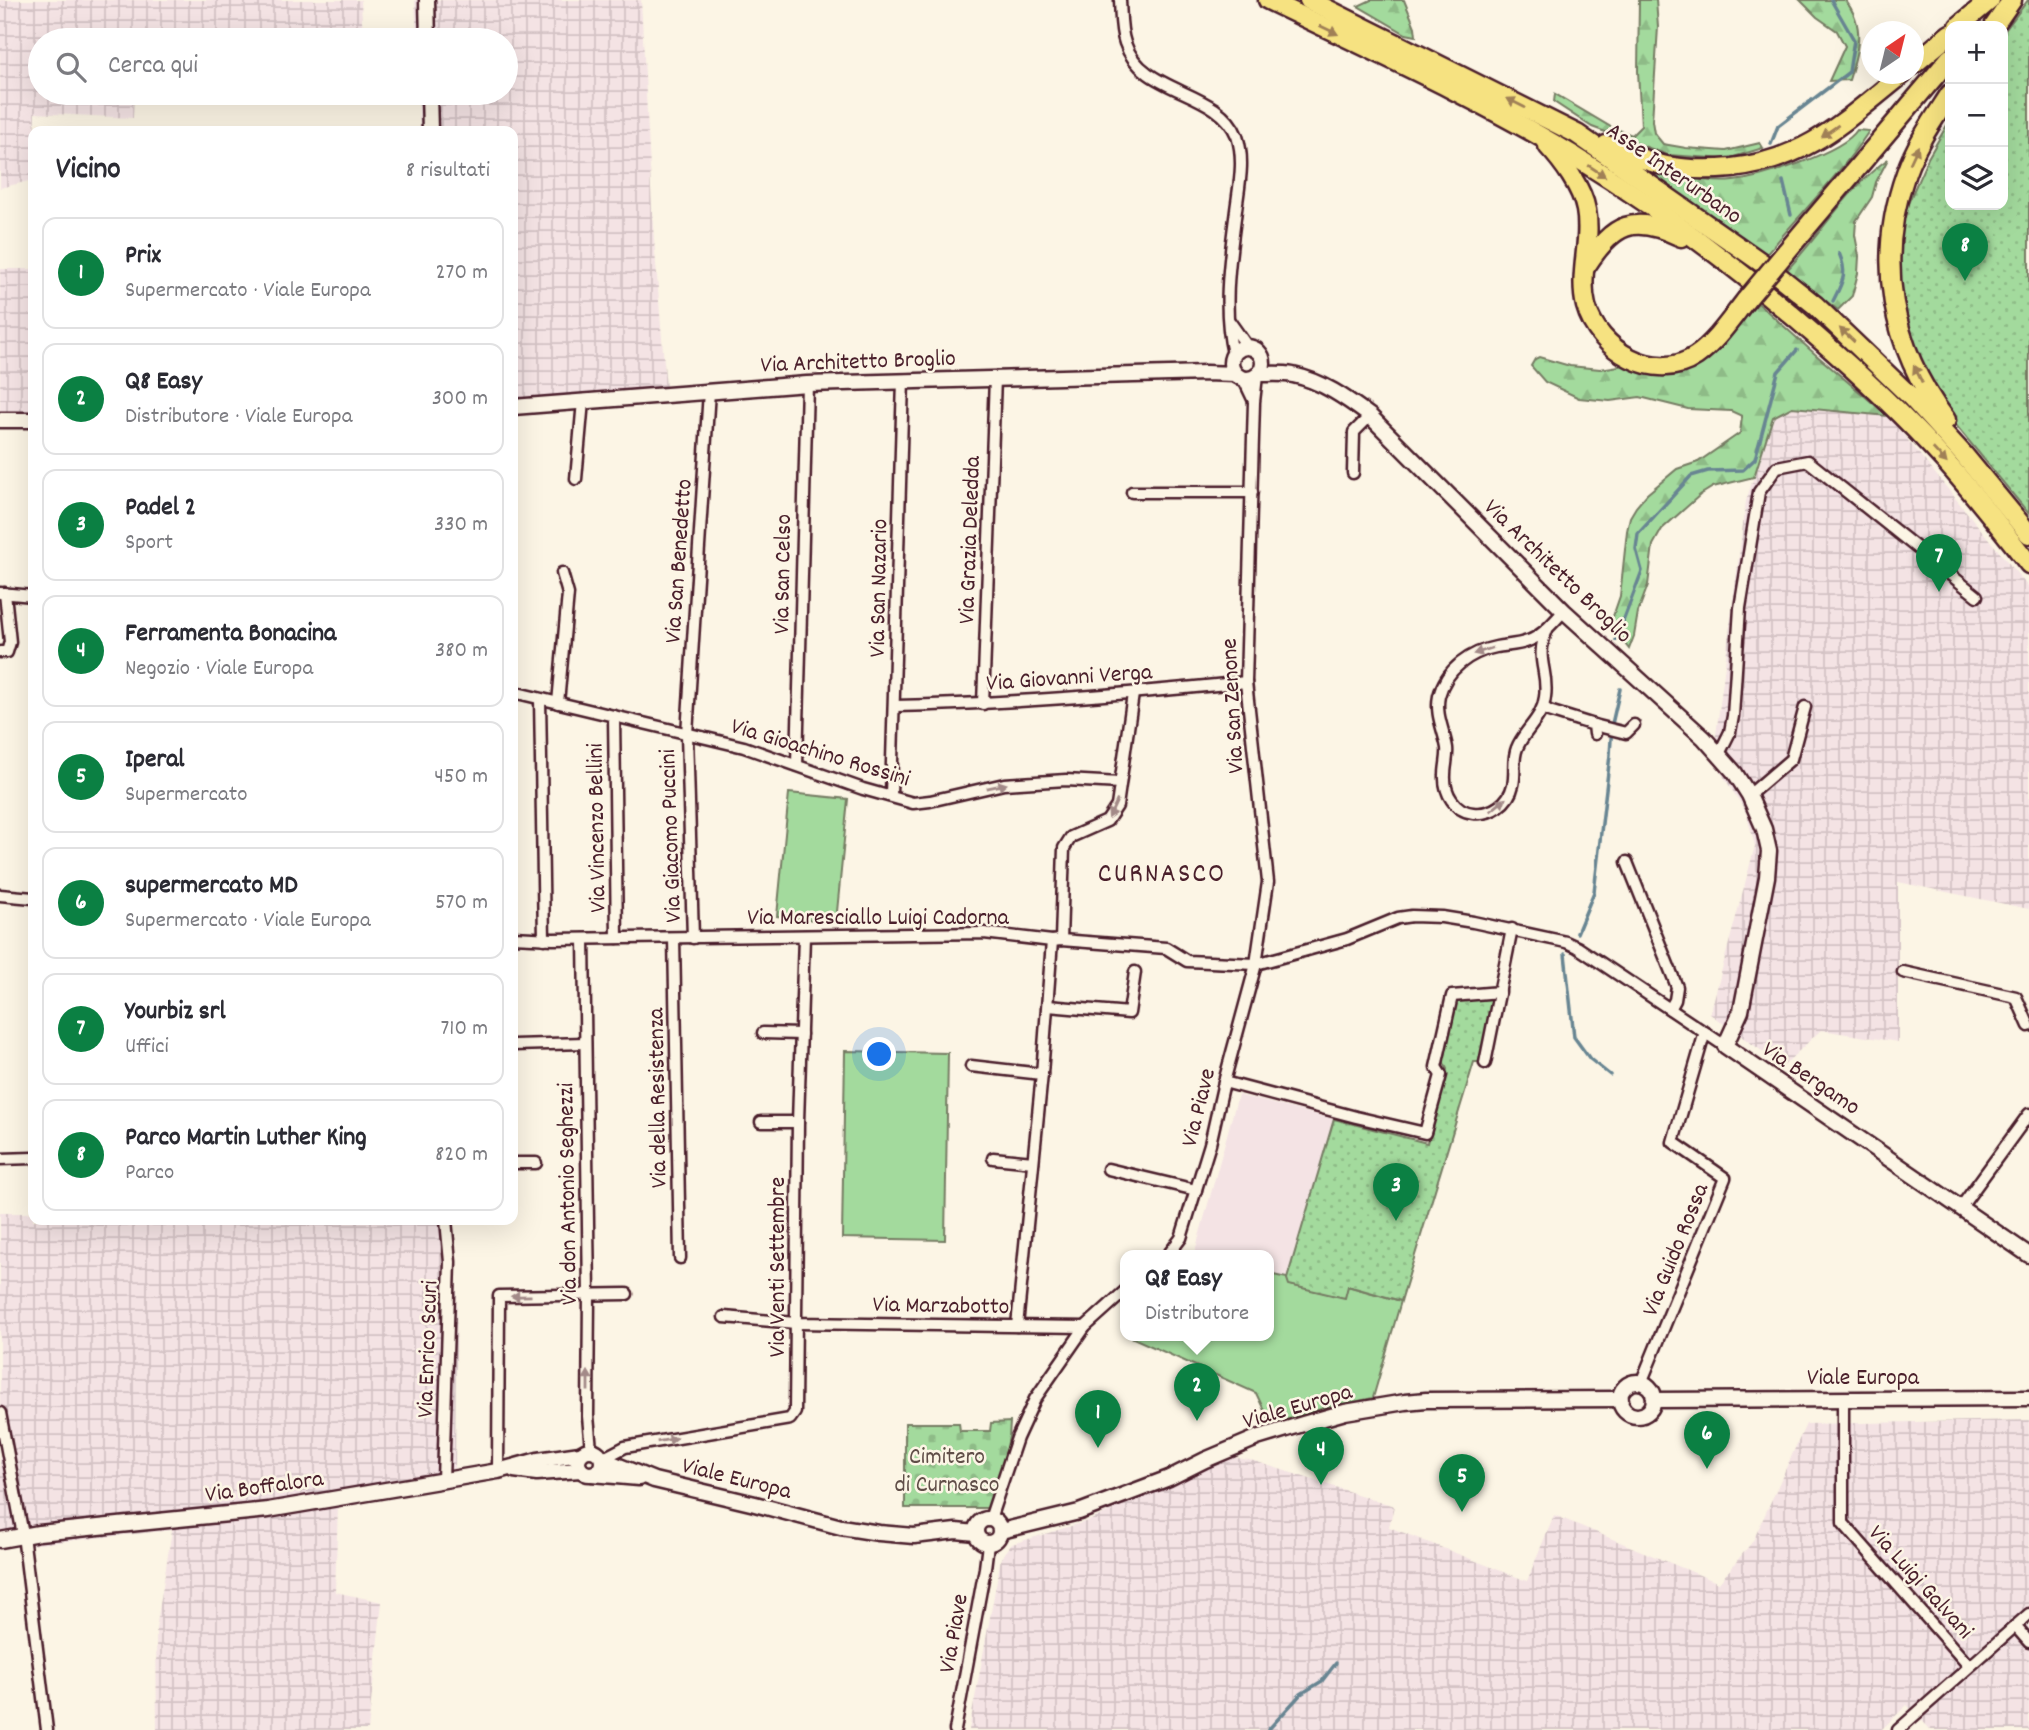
<!DOCTYPE html>
<html lang="it">
<head>
<meta charset="utf-8">
<style>
	:root { --surface:#fff; --page:#f2f2f3; --text:#2b2b33; --muted:#7c7c81; --line:#e1e1e2; --accent:#0b8043 }
	body { margin:0; font-family:Dekko,sans-serif; background:var(--page); color:var(--text) }
	.controls { position:absolute; right:21px; top:21px; display:grid; overflow:hidden; border-radius:14px; box-shadow:0 7px 28px #0002 }
	.controls button { width:63px; height:63px; display:grid; place-items:center; padding:0; border:0; border-bottom:2px solid var(--line); background:var(--surface); color:var(--text); font:35px sans-serif }
	.compass { position:absolute; left:1861px; top:21px; width:63px; height:63px; border-radius:50%; background:var(--surface); box-shadow:0 7px 28px #0002; rotate:35deg }
	.you { position:absolute; left:880px; top:1055px; width:24px; height:24px; margin:-18px; border:5px solid #fff; border-radius:50%; background:#1a73e8; box-shadow:0 0 0 10px #1a73e833 }
	.badge { display:grid; place-items:center; width:46px; height:46px; border-radius:50%; background:var(--accent); color:#fff; font-size:23px; font-weight:700 }
	.pin { position:absolute; translate:-50% -58px; filter:drop-shadow(0 2px 4px #0008) }
	.pin::after { content:''; position:absolute; top:37px; width:24px; height:21px; background:inherit; clip-path:polygon(0 0,100% 0,50% 100%) }
	.popup { position:absolute; left:1120px; top:1250px; width:154px; height:91px; box-sizing:border-box; display:grid; place-content:center; border-radius:14px; background:var(--surface); filter:drop-shadow(0 2px 5px #0005); font-size:23px; white-space:nowrap; color:var(--muted) }
	.popup b { font-size:26px; color:var(--text) }
	.popup::after { content:''; position:absolute; left:50%; top:100%; margin-left:-14px; border:14px solid transparent; border-top-color:var(--surface) }
	.list { margin:0; padding:0; list-style:none }
	h2 { display:flex; justify-content:space-between; align-items:center; height:91px; margin:0; padding:0 28px; font-size:30px }
	h2 small { font-size:23px; font-weight:400; color:var(--muted) }
	.list li { display:grid; grid-template-columns:46px 1fr auto; gap:21px; align-items:center; box-sizing:border-box; height:112px; margin:0 14px 14px; padding:0 14px; border:2px solid var(--line); border-radius:14px }
	.list b { display:block; font-size:26px; white-space:nowrap }
	.list p { margin:0; font-size:23px; white-space:nowrap; color:var(--muted) }
	.list em { font-size:23px; font-style:normal; color:var(--muted) }
	.icon { flex:none; width:38px; height:38px; fill:none; stroke:currentColor; stroke-width:2; stroke-linecap:round; stroke-linejoin:round }
	.map { position:relative; flex:none; width:2029px; height:1730px; overflow:hidden }
	.search { position:absolute; background:var(--surface); box-shadow:0 7px 28px #0002; left:28px; top:28px; width:490px; height:77px; display:flex; align-items:center; gap:18px; box-sizing:border-box; padding:0 24px; border-radius:38px; color:var(--muted); font-size:26px }
	.panel { position:absolute; background:var(--surface); box-shadow:0 7px 28px #0002; left:28px; top:126px; width:490px; height:1099px; border-radius:14px }
	.map>svg:first-child { display:block }
	.built { fill:#f4e3e4 }
	.industrial { fill:url(#industrial-grid) }
	.grass { fill:#a3da9d; stroke:#767c64; stroke-width:2 }
	.forest { fill:url(#forest-firs); stroke:#767c64; stroke-width:2 }
	.cemetery { fill:url(#cemetery-stones); stroke:#767c64; stroke-width:2 }
	.park { fill:url(#park-dots); stroke:#767c64; stroke-width:2 }
	.lines { fill:none; stroke-linecap:round; stroke-linejoin:round }
	.stream { stroke:#678592; stroke-width:3.5 }
	.street-casing { stroke:#4a1f2b; stroke-width:15 }
	.secondary-casing { stroke:#4a1f2b; stroke-width:19 }
	.highway-casing { stroke:#4a1f2b; stroke-width:23 }
	.street { stroke:#fcf5e5; stroke-width:10 }
	.secondary { stroke:#fcf5e5; stroke-width:14 }
	.highway { stroke:#f6e281; stroke-width:18 }
	.highway-bridge-casing { stroke:#4a1f2b; stroke-width:23; stroke-linecap:butt }
	.highway-bridge { stroke:#f6e281; stroke-width:18 }
	.oneway { fill:#a08056 }
	.oneway2 { fill:#a38a88 }
	.labels { text-anchor:middle; stroke-width:5; stroke-linejoin:round; paint-order:stroke }
	.street-label { font-size:24px; fill:#4a1f2b; stroke:#fcf5e5 }
	.park-label { font-size:24px; fill:#604e48; stroke:#fcf5e5 }
	.quarter-label { font-size:28px; letter-spacing:2px; fill:#4a1f2b; stroke:#fcf5e5 }
</style>
</head>
<body>
<div class="map">
<svg width="2029" height="1730" viewBox="0 0 2029 1730">
	<defs>
		<pattern id="industrial-grid" width="8" height="8" patternUnits="userSpaceOnUse" patternTransform="scale(1.75)"><rect width="8" height="8" fill="#f4e3e4"/><path d="M0 4h8M4 0v8" fill="none" stroke="#d3c2c4"/></pattern>
		<pattern id="forest-firs" width="22" height="20" patternUnits="userSpaceOnUse" patternTransform="scale(1.75)"><rect width="22" height="20" fill="#a3da9d"/><path d="M5 1l3.5 6h-7zM16 11l3.5 6h-7z" fill="#8ebb87"/></pattern>
		<pattern id="cemetery-stones" width="16" height="16" patternUnits="userSpaceOnUse" patternTransform="scale(1.75)"><rect width="16" height="16" fill="#a3da9d"/><path d="M2 7V4a2 2 0 0 1 4 0v3zM10 15v-3a2 2 0 0 1 4 0v3z" fill="#8ebb87"/></pattern>
		<pattern id="park-dots" width="8" height="8" patternUnits="userSpaceOnUse" patternTransform="scale(1.75)"><rect width="8" height="8" fill="#a3da9d"/><path d="M2 2h.1M6 6h.1" fill="none" stroke="#8ebb87" stroke-width="1.8" stroke-linecap="round"/></pattern>
	</defs>
	<rect width="100%" height="100%" fill="#fcf5e5"/>
	<filter id="ink" filterUnits="userSpaceOnUse"><feTurbulence type="fractalNoise" baseFrequency=".0143" numOctaves="2"/><feDisplacementMap in="SourceGraphic" scale="14" xChannelSelector="R" yChannelSelector="G"/><feConvolveMatrix kernelMatrix="1 2 1 2 8 2 1 2 1" color-interpolation-filters="sRGB"/></filter>
	<g filter="url(#ink)">
		<path class="built" d="M1238,1095L1334,1119L1287,1278L1269,1274V1255H1194Z"/>
		<g class="industrial">
			<path d="M0,0H361L363,40H40V93H294L234,94L212,102L134,95L133,118L35,113L33,180L0,188Z"/>
			<path d="M415,0H641L653,226L666,388L513,398V131H420L418,93H506V40H417Z"/>
			<rect x="0" y="269" width="33" height="147"/>
			<path d="M1792,407L1888,416L2029,588V909L1898,882V1042L1821,1030L1783,1066L1710,1014L1755,846L1746,812L1710,755L1716,735L1746,501L1773,417Z"/>
			<path d="M0,1213H33V1220H451L457,1268L455,1468L338,1508L335,1592L382,1602L368,1730H157L156,1629L172,1530L0,1548Z"/>
			<path d="M2029,1420V1606L2019,1616L2029,1628V1730H1931L1907,1705L1881,1730H969L1001,1558L1012,1544L1091,1520L1227,1456L1254,1461L1394,1506L1389,1527L1527,1581L1554,1515L1719,1583L1753,1541L1806,1424Z"/>
		</g>
		<g class="grass">
			<path d="M789,793L848,799L836,922L777,916Z"/>
			<path d="M845,1051L948,1053L945,1240L842,1238Z"/>
			<path d="M1269,1274L1287,1278L1290,1285L1344,1297L1347,1286L1401,1301L1373,1398L1321,1409L1271,1425L1256,1393L1133,1338L1136,1335H1269Z"/>
		</g>
		<g class="forest">
			<path d="M1371,0H1404L1415,27L1416,36L1406,34L1358,6Z"/>
			<path d="M1639,0H1656L1658,27L1652,121L1654,133L1663,144L1686,148L1726,151L1760,143L1763,148L1727,159L1668,155L1592,127L1554,102L1555,94L1611,127L1632,135L1641,126L1638,71Z"/>
			<path d="M1800,0H1845C1866,26 1858,51 1849,80L1829,81L1845,46L1837,31L1817,17Z"/>
			<path d="M1857,130L1869,131C1839,176 1800,214 1765,256L1706,212L1652,175L1658,171C1682,175 1708,184 1733,181C1760,179 1843,152 1857,130Z"/>
			<path d="M1888,159L1876,182L1872,197L1856,221L1855,235L1859,256L1858,273L1852,296L1838,310L1786,271C1820,236 1848,187 1888,159Z"/>
			<path d="M1758,303L1815,354L1888,416L1792,407L1773,417L1754,477L1713,487L1700,495L1662,529L1653,545L1648,585L1638,612L1634,636L1629,649L1610,625L1620,596L1627,531L1630,517L1636,507L1647,494L1677,469L1698,462L1740,433L1742,416L1731,411L1688,409L1640,397L1610,401L1579,398L1545,382L1531,366L1535,359L1539,357L1570,366L1600,369L1715,351Z"/>
		</g>
		<path class="cemetery" d="M1010,1422C1010,1456 995,1476 990,1508H905V1423H959L960,1431H990L991,1423Z"/>
		<g class="park">
			<path d="M2028,0H2029V514L1945,412L1922,366L1904,316L1898,247L1906,208L1928,158L1950,120V205H2003V33Z"/>
			<path d="M1493,996L1480,1062H1474L1401,1301L1348,1286L1345,1298L1289,1285L1287,1279L1334,1119L1427,1143L1447,1069L1442,1059L1456,1001Z"/>
		</g>
		<g class="lines">
			<g class="stream">
				<path d="M1771,144L1778,126L1849,72L1854,40L1831,0"/>
				<path d="M1783,181L1791,215"/>
				<path d="M1833,301C1843,281 1848,274 1839,253"/>
				<path d="M1616,640L1642,571L1636,549L1638,534L1691,476L1708,471L1743,470L1755,459L1778,372L1797,350"/>
				<path d="M1577,933L1594,892L1610,755L1612,724L1620,689"/>
				<path d="M1565,954L1574,1037L1590,1059L1610,1075"/>
				<path d="M1268,1730L1301,1694L1322,1681L1336,1663"/>
			</g>
			<defs>
				<g id="street">
					<path d="M1120,0C1121,14 1120,29 1125,43C1142,95 1218,88 1237,136C1245,160 1239,186 1236,210C1230,258 1222,306 1233,354"/>
					<path d="M1230,322L1247,346"/>
					<path d="M1243,378L1253,399"/>
					<path d="M1353,473L1354,432L1370,416"/>
					<path d="M576,479L583,401"/>
					<path d="M1132,492H1252"/>
					<path d="M0,593L33,596"/>
					<path d="M1547,630C1534,660 1549,670 1545,697C1543,718 1524,730 1517,748C1512,760 1516,773 1513,785C1509,803 1492,815 1473,813C1454,811 1444,792 1445,775C1445,766 1448,757 1447,748C1444,730 1435,715 1439,696C1446,669 1470,652 1496,647C1507,645 1518,645 1528,641C1543,636 1553,622 1564,611"/>
					<path d="M0,652H7L10,642L5,593"/>
					<path d="M513,692L744,747L863,789L913,803L930,801L1004,784L1066,780L1120,783"/>
					<path d="M540,699L544,939"/>
					<path d="M558,703L568,594L562,573"/>
					<path d="M983,704L995,378"/>
					<path d="M895,706C1012,704 1129,694 1246,682"/>
					<path d="M1543,707L1549,711L1594,725L1595,734"/>
					<path d="M614,716L617,938"/>
					<path d="M1594,725L1626,733L1634,725"/>
					<path d="M1719,754L1730,732L1733,716L1740,608L1759,492L1777,467L1808,461L1977,596"/>
					<path d="M797,765L807,384"/>
					<path d="M1749,795L1791,759L1805,707"/>
					<path d="M891,796L903,380"/>
					<path d="M1627,862L1677,987L1675,1000L1670,1009"/>
					<path d="M0,895L33,898"/>
					<path d="M513,937L553,939L984,933L1052,941L1061,940L1166,948L1187,961L1256,964L1347,939L1398,918L1412,916L1442,917L1473,922L1566,942L1577,947L1725,1046"/>
					<path d="M674,938L680,1258"/>
					<path d="M693,938L687,734L709,391"/>
					<path d="M584,939L589,1295L588,1416L591,1449"/>
					<path d="M1061,940L1064,848L1071,837L1107,821L1117,806L1133,694"/>
					<path d="M1903,972L2016,997L2029,1026"/>
					<path d="M1048,1006L1129,1013L1135,972"/>
					<path d="M763,1033L801,1034"/>
					<path d="M513,1045L585,1043"/>
					<path d="M1485,1063L1512,929"/>
					<path d="M971,1066L1042,1074"/>
					<path d="M1224,1082L1356,1117L1425,1133L1441,1075L1436,1067L1452,996L1500,992"/>
					<path d="M761,1122H798"/>
					<path d="M993,1158L1033,1162"/>
					<path d="M0,1159L33,1158"/>
					<path d="M513,1163H536"/>
					<path d="M1108,1169L1196,1190"/>
					<path d="M1961,1207L2029,1114"/>
					<path d="M1168,1255L1181,1238L1210,1144L1224,1082L1256,964L1268,882L1246,682L1254,402L1257,376"/>
					<path d="M724,1317L796,1323L1085,1327"/>
					<path d="M1017,1326L1042,1074L1052,941"/>
					<path d="M1641,1383L1725,1178L1673,1142L1705,1032"/>
					<path d="M1843,1399V1523L1969,1666"/>
					<path d="M0,1413L23,1535L47,1730"/>
					<path d="M602,1459L625,1447L790,1419L795,1412L798,1122L804,936"/>
					<path d="M498,1471L499,1296L627,1294"/>
					<path d="M443,1480L450,1262L446,1220"/>
					<path d="M990,1519L1017,1438L1035,1399L1085,1327L1125,1291"/>
					<path d="M2015,1626L2029,1642"/>
					<path d="M955,1730L985,1568L988,1544"/>
					<path d="M1898,1730L2029,1614"/>
				</g>
				<g id="secondary">
					<path d="M427,0L428,40"/>
					<path d="M429,93L430,131"/>
					<circle cx="1247" cy="363" r="16"/>
					<path d="M1260,374C1270,374 1282,373 1293,375C1322,381 1346,398 1370,416L1564,611L1704,738L1735,773L1749,795L1764,829L1769,851L1767,877L1741,1011L1725,1046L2029,1255"/>
					<path d="M513,407L807,384L1206,373L1235,374"/>
					<path d="M0,420H33"/>
					<circle cx="1637" cy="1399" r="17"/>
					<path d="M1654,1400L2029,1398"/>
					<circle cx="590" cy="1462" r="12"/>
					<path d="M602,1459L654,1480L755,1504L841,1527L879,1533L914,1536L956,1531L976,1533"/>
					<path d="M514,1470L537,1473L581,1470"/>
					<path d="M592,1474L639,1478"/>
					<circle cx="988" cy="1531" r="12"/>
					<path d="M1001,1531L1079,1512L1169,1478L1205,1460L1257,1438L1303,1424L1345,1412L1405,1402L1426,1400L1621,1399"/>
					<path d="M0,1540L39,1533L268,1510L498,1471L538,1460L580,1454"/>
				</g>
				<g id="highway">
					<path d="M1268,0C1371,50 1476,97 1574,156C1660,209 1741,270 1816,336C1861,375 1905,417 1945,461C1974,494 2002,529 2029,564"/>
					<path d="M1309,0L1577,134L1762,263L1815,305L1911,397L1963,454L2029,534"/>
					<path d="M1959,26L1990,0"/>
					<path d="M1994,26L2012,0"/>
					<path d="M1913,65L1950,34"/>
					<path d="M1606,145C1626,152 1647,162 1667,166C1689,170 1710,170 1732,168C1809,159 1845,120 1903,74"/>
					<path d="M1548,146C1563,162 1582,188 1586,210C1592,241 1578,274 1586,306C1598,350 1655,384 1696,356C1716,342 1731,319 1746,300"/>
					<path d="M1786,252L1950,58"/>
					<path d="M1586,266C1614,223 1633,214 1681,237"/>
					<path d="M1946,420C1891,347 1875,260 1906,173C1916,144 1934,119 1950,94"/>
				</g>
			</defs>
			<use href="#street" class="street-casing"/>
			<use href="#secondary" class="secondary-casing"/>
			<use href="#highway" class="highway-casing"/>
			<use href="#street" class="street"/>
			<use href="#secondary" class="secondary"/>
			<use href="#highway" class="highway"/>
			<defs>
				<path id="highway-bridge" d="M1746,300L1786,252"/>
			</defs>
			<use href="#highway-bridge" class="highway-bridge-casing"/>
			<use href="#highway-bridge" class="highway-bridge"/>
		</g>
		<defs><path id="oneway-solid" d="M-6-.8H1V-3.2L6.5 0L1 3.2V.8H-6Z" transform="scale(1.75)"/></defs>
		<g class="oneway">
			<use href="#oneway-solid" transform="translate(1329 30) rotate(26)"/>
			<use href="#oneway-solid" transform="translate(1516 103) rotate(-153)"/>
			<use href="#oneway-solid" transform="translate(1830 131) rotate(145)"/>
			<use href="#oneway-solid" transform="translate(1914 155) rotate(-65)"/>
			<use href="#oneway-solid" transform="translate(1597 171) rotate(33)"/>
			<use href="#oneway-solid" transform="translate(1847 335) rotate(-137)"/>
			<use href="#oneway-solid" transform="translate(1918 374) rotate(-116)"/>
			<use href="#oneway-solid" transform="translate(1940 456) rotate(47)"/>
		</g>
		<g class="oneway2">
			<use href="#oneway-solid" transform="translate(1483 651) rotate(162)"/>
			<use href="#oneway-solid" transform="translate(997 786) rotate(-12)"/>
			<use href="#oneway-solid" transform="translate(1498 805) rotate(-39)"/>
			<use href="#oneway-solid" transform="translate(1113 809) rotate(115)"/>
			<use href="#oneway-solid" transform="translate(521 1296) rotate(179)"/>
			<use href="#oneway-solid" transform="translate(588 1381) rotate(-90)"/>
			<use href="#oneway-solid" transform="translate(667 1440) rotate(-10)"/>
		</g>
	</g>
	<g class="labels">
		<g class="street-label">
			<text transform="translate(1675 172) rotate(35)" y="8">Asse Interurbano</text>
			<text transform="translate(858 360) rotate(-2)" y="8">Via Architetto Broglio</text>
			<text transform="translate(968 540) rotate(-88)" y="8">Via Grazia Deledda</text>
			<text transform="translate(677 561) rotate(-86)" y="8">Via San Benedetto</text>
			<text transform="translate(1559 570) rotate(44)" y="8">Via Architetto Broglio</text>
			<text transform="translate(781 574) rotate(-89)" y="8">Via San Celso</text>
			<text transform="translate(877 588) rotate(-89)" y="8">Via San Nazario</text>
			<text transform="translate(1069 676) rotate(-4)" y="8">Via Giovanni Verga</text>
			<text transform="translate(1231 706) rotate(-93)" y="8">Via San Zenone</text>
			<text transform="translate(821 751) rotate(17)" y="8">Via Gioachino Rossini</text>
			<text transform="translate(595 828) rotate(-91)" y="8">Via Vincenzo Bellini</text>
			<text transform="translate(669 836) rotate(-92)" y="8">Via Giacomo Puccini</text>
			<text x="878" y="924">Via Maresciallo Luigi Cadorna</text>
			<text transform="translate(1812 1077) rotate(34)" y="8">Via Bergamo</text>
			<text transform="translate(656 1098) rotate(-91)" y="8">Via della Resistenza</text>
			<text transform="translate(1197 1107) rotate(-76)" y="8">Via Piave</text>
			<text transform="translate(566 1194) rotate(-91)" y="8">Via don Antonio Seghezzi</text>
			<text transform="translate(1674 1249) rotate(-68)" y="8">Via Guido Rossa</text>
			<text transform="translate(776 1267) rotate(-90)" y="8">Via Venti Settembre</text>
			<text transform="translate(941 1304) rotate(1)" y="8">Via Marzabotto</text>
			<text transform="translate(426 1349) rotate(-88)" y="8">Via Enrico Scuri</text>
			<text x="1863" y="1384">Viale Europa</text>
			<text transform="translate(1297 1405) rotate(-16)" y="8">Viale Europa</text>
			<text transform="translate(737 1477) rotate(14)" y="8">Viale Europa</text>
			<text transform="translate(264 1485) rotate(-8)" y="8">Via Boffalora</text>
			<text transform="translate(1922 1581) rotate(48)" y="8">Via Luigi Galvani</text>
			<text transform="translate(952 1633) rotate(-80)" y="8">Via Piave</text>
		</g>
		<g class="park-label">
			<text x="947" y="1463">Cimitero<tspan x="947" dy="28">di Curnasco</tspan></text>
		</g>
		<g class="quarter-label">
			<text x="1162" y="881">CURNASCO</text>
		</g>
	</g>
</svg>
<div class="controls">
<button>+</button>
<button>−</button>
<button><svg class="icon" aria-label="layers" viewBox="0 0 24 24"><path d="M12 4l9 5-9 5-9-5zM3 14l9 5 9-5"/></svg></button>
</div>
<svg class="compass" viewBox="-18 -18 36 36"><path d="M0-13l5 13h-10z" fill="#e53935"/><path d="M0 13l5-13h-10z" fill="#7c7c81"/></svg>
<div class="you"></div>
<div class="pin badge" style="left:1098px;top:1448px">1</div>
<div class="pin badge" style="left:1197px;top:1421px">2</div>
<div class="popup"><b>Q8 Easy</b>Distributore</div>
<div class="pin badge" style="left:1396px;top:1221px">3</div>
<div class="pin badge" style="left:1321px;top:1485px">4</div>
<div class="pin badge" style="left:1462px;top:1512px">5</div>
<div class="pin badge" style="left:1707px;top:1469px">6</div>
<div class="pin badge" style="left:1939px;top:592px">7</div>
<div class="pin badge" style="left:1965px;top:281px">8</div>
<div class="search"><svg class="icon" aria-label="search" viewBox="0 0 24 24"><circle cx="10" cy="10" r="6"/><path d="M15 15l6 6"/></svg>Cerca qui</div>
<section class="panel">
<h2>Vicino<small>8 risultati</small></h2>
<ul class="list">
<li><span class="badge">1</span><div><b>Prix</b><p>Supermercato · Viale Europa</p></div><em>270 m</em></li>
<li><span class="badge">2</span><div><b>Q8 Easy</b><p>Distributore · Viale Europa</p></div><em>300 m</em></li>
<li><span class="badge">3</span><div><b>Padel 2</b><p>Sport</p></div><em>330 m</em></li>
<li><span class="badge">4</span><div><b>Ferramenta Bonacina</b><p>Negozio · Viale Europa</p></div><em>380 m</em></li>
<li><span class="badge">5</span><div><b>Iperal</b><p>Supermercato</p></div><em>450 m</em></li>
<li><span class="badge">6</span><div><b>supermercato MD</b><p>Supermercato · Viale Europa</p></div><em>570 m</em></li>
<li><span class="badge">7</span><div><b>Yourbiz srl</b><p>Uffici</p></div><em>710 m</em></li>
<li><span class="badge">8</span><div><b>Parco Martin Luther King</b><p>Parco</p></div><em>820 m</em></li>
</ul>
</section>
</div>
</body>
</html>
